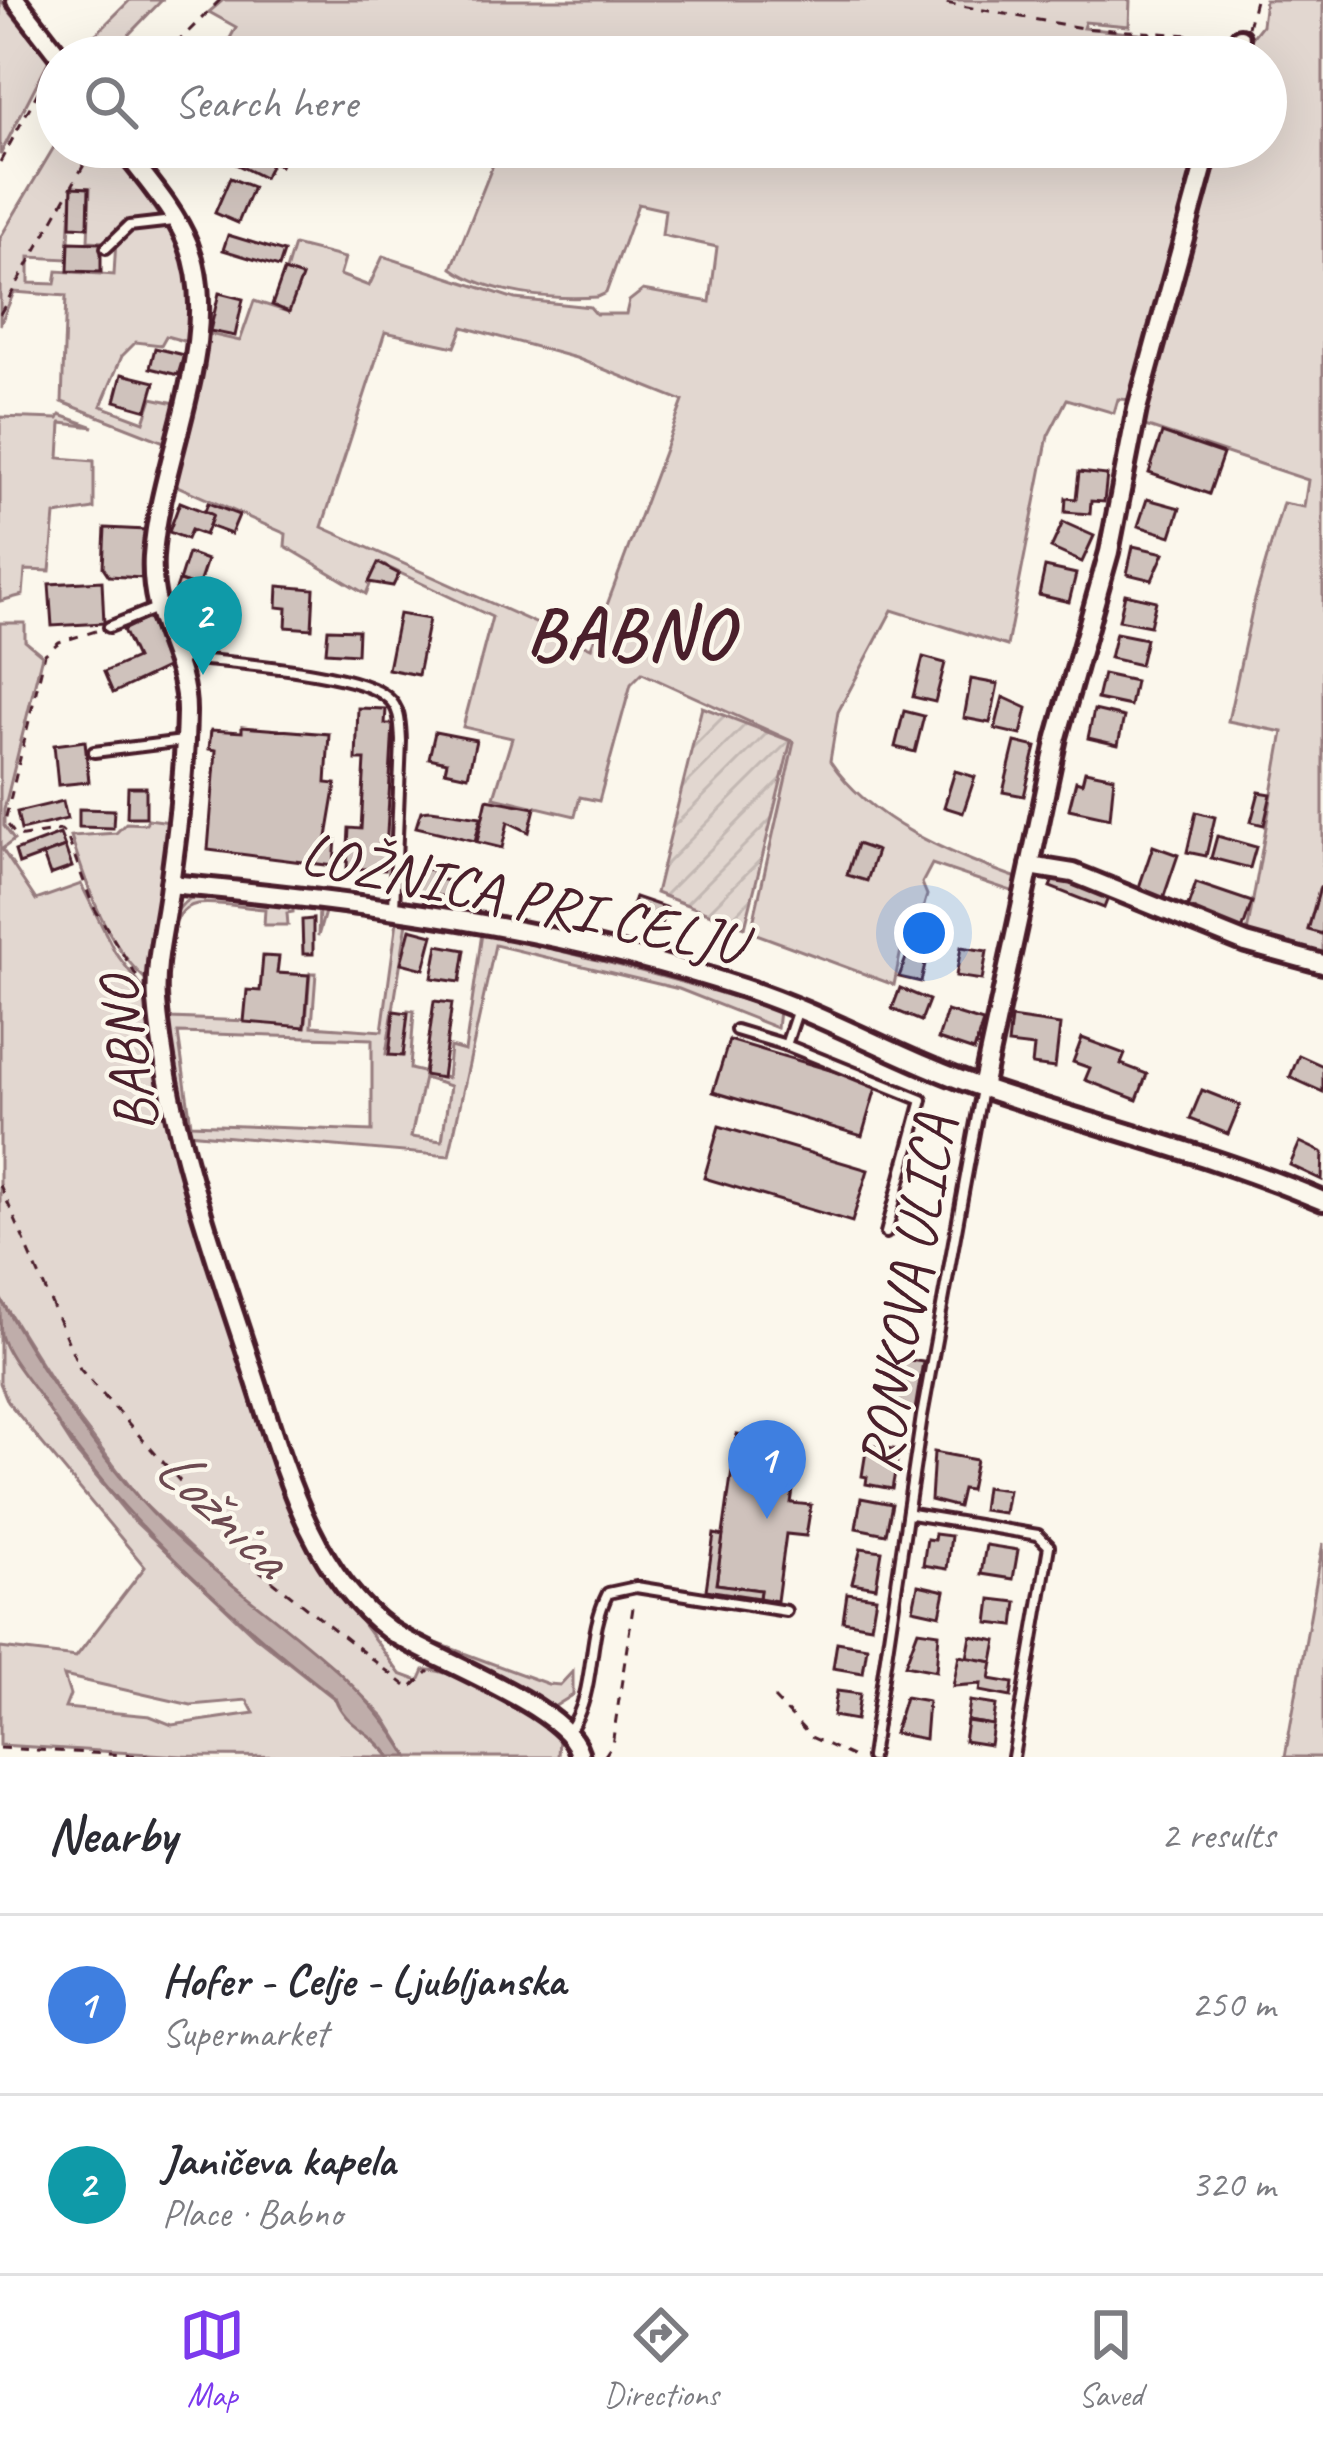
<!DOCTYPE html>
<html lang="en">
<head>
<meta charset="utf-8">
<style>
	:root { --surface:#fff; --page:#f7f7f7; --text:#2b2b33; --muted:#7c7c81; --line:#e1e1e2; --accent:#7c3aed }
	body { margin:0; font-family:Caveat,sans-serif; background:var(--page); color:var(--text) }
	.you { position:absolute; left:924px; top:933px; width:42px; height:42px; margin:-30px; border:9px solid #fff; border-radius:50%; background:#1a73e8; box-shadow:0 0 0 18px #1a73e833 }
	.badge { display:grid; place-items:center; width:78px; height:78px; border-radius:50%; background:var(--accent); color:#fff; font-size:39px; font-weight:700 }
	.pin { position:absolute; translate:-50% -99px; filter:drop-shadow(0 3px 6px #0008) }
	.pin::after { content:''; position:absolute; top:63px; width:42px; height:36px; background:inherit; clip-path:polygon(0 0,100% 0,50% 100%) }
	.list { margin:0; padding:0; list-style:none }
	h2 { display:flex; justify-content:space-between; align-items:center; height:156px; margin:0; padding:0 48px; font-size:51px }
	h2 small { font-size:39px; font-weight:400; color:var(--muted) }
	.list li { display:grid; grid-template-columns:78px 1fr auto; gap:36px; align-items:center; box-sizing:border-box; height:180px; padding:0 48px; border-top:3px solid var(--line) }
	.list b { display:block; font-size:45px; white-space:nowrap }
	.list p { margin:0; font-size:39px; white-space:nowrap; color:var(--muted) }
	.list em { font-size:39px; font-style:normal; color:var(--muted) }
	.icon { flex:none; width:66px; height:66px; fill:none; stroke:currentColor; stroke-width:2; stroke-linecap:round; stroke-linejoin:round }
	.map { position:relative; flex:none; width:1323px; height:1757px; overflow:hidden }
	.search { position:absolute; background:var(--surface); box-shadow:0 12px 48px #0002; left:36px; right:36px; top:36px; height:132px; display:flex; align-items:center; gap:30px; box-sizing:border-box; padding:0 42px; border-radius:66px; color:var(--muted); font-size:45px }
	.sheet { height:516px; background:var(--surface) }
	nav { display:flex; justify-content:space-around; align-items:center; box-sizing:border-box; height:168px; border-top:3px solid var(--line); background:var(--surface); font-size:33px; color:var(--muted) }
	nav a { display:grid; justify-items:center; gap:6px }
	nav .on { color:var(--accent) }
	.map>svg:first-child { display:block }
	.grass { fill:#e2d7d0; stroke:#967b7e; stroke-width:3; fill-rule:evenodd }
	.garden { fill:url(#garden-furrows); stroke:#967b7e; stroke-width:3 }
	.water { fill:#bfadaa; stroke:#907477; stroke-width:3 }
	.building { fill:#cfc2bc; stroke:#4a1f2b; stroke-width:3 }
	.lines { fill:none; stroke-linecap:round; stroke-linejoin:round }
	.lane-casing { stroke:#4a1f2b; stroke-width:16 }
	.street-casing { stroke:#4a1f2b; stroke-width:26 }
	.path { stroke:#4a1f2b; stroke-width:3; stroke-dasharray:9 9; stroke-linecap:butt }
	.lane { stroke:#fbf7ec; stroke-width:8 }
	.street { stroke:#fbf7ec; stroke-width:16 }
	.labels { text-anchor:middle; stroke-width:9; stroke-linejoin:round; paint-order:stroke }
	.street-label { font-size:60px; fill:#4a1f2b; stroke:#fbf7ec }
	.water-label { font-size:63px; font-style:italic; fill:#6d4a51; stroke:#fbf7ec }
	.district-label { font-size:72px; font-weight:bold; letter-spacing:3px; fill:#4a1f2b; stroke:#fbf7ec }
</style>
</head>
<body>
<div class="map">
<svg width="1323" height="1757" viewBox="0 0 1323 1757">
	<defs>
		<pattern id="garden-furrows" width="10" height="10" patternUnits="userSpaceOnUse" patternTransform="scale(3)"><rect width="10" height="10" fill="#e2d7d0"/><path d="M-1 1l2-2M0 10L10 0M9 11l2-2" fill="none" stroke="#c3b8b3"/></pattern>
	</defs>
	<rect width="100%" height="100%" fill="#fbf7ec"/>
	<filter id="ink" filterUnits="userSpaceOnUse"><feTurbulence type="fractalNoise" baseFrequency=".00833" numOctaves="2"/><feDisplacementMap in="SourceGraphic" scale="24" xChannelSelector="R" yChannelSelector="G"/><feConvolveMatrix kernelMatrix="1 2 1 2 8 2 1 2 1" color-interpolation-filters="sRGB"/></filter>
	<g filter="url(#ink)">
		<g class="grass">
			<path d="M0,0L49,60L0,155Z"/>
			<path d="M130,0H162L107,57H73Z"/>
			<path d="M223,0H1130L1129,26L1085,22L1083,28L1213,42L1225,57H454L442,50L434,57H220L236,27L209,12Z"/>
			<path d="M1265,0H1323V889H1319L1308,929L1323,935V961L1246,939L1283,732L1228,721L1253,606L1283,503L1304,507L1308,480L1139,424L1213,147H1266V57H1237L1262,25Z"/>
			<path d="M57,142V147H112L159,216L123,222L104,242L88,241L90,188H72L68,259L29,257V283L55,284L57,271L114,275L116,239L127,231L168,228C198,253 193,308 188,342L166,336L161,345L136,342L122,356L101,406L144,422L152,398L175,403L164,442L62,402L66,296L14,292L0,325V238Z"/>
			<path d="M500,147H1205L1135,400L1118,399L1114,413L1067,399L1048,436L1007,646L892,610L838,712L830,761C871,822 950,854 1017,878L1014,892L932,864L922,883L927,895L915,935L902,945L894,985L751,932L794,742L642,673L631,684L599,801L580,797L575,816L494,797L512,738L463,727L492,617L379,563L366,594L285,546L286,534L173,484L205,333L240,341L254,301L288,312L301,279L285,274L294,245L345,258L340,275L369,286L383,256L515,299L590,307L596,314H626L629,301L643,290L710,302L717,247L662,235L665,210L638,204L606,293L597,297C553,300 488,294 452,268ZM463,327L576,358L683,401L591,648L322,527L385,332L455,347Z"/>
			<path d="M60,415L94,427L61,423L59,458L94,461V509L55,515L50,571L25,570L23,595L0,601V417L58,419Z"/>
			<path d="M0,623H25V641L42,655L4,810V826L14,840L2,849L36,900L81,884L115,952L150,998L194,1224L261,1433L324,1571L400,1674L419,1681L424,1670C452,1667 540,1715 559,1737L558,1757H409L384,1717L333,1667L216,1573L141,1501L64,1400L0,1298Z"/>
			<path d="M148,819L170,822L151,984C108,949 87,888 71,836L116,833L126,823L146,824Z"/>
			<path d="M191,898L293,902V912L287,913L288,925H264L265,909C244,908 217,901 197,904C158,911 169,989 170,1018L306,1023L310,973H316L312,1026L382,1031L397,921L325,912L318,936L319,906L408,916L386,1054L402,1056L408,1010L414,1011L410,1069L447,1078L450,1047L465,1051L482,933C582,955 680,979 779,1011L777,1028L679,989L495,945L449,1156L187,1133C177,1084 138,927 191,898ZM178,1033L372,1039V1131L191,1124ZM424,1078L450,1086L442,1141L411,1137Z"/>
			<path d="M0,1334L77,1453L128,1515L255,1636L335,1699L390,1757L183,1756L0,1745V1648L76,1657L145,1567L8,1402L0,1383ZM64,1676L191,1705L247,1700L254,1713L172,1725L150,1716L65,1708L70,1695Z"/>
			<path d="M1323,1543V1757H1285Z"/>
			<path d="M439,1644L548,1684L560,1685L573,1671V1695L552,1708L435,1649Z"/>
		</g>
		<path class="garden" d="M702,707L791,741L745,927L656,893Z"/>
		<path class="water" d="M0,1298C48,1382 105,1469 175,1536C252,1609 354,1663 408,1757H390C374,1732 345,1727 335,1698C222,1609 119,1518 40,1397C27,1378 7,1356 1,1335C0,1324 0,1309 0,1298Z"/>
		<g class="building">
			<path d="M245,147H282L288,149L280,166L272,162L264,178L236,164Z"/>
			<path d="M230,178L253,187L238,223L215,213Z"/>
			<path d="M72,187L89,188L88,227L71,226Z"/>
			<path d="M228,235L284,252L279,267L223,250Z"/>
			<path d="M69,242L101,243V272L68,271Z"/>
			<path d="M284,271L302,277L289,312L272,305Z"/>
			<path d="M219,293L243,299L235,336L210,331Z"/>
			<path d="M155,348L184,355L178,375L150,368Z"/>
			<path d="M122,374L155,382L147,410L115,401Z"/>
			<path d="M1162,433L1223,454L1209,494L1149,473Z"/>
			<path d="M1079,472L1107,475L1104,502L1091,501L1090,514L1065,512L1066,498L1076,499Z"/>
			<path d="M1147,499L1180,508L1171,536L1138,526Z"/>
			<path d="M180,502L213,515L205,535L191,530L187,539L169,532Z"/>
			<path d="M208,503L239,515L231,534L209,526L213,515L205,511Z"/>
			<path d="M1063,522L1094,536L1082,562L1051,548Z"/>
			<path d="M105,528L146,530L143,578L109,576L103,567Z"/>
			<path d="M1133,546L1164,553L1152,580L1127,574Z"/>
			<path d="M188,553L207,560L198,587L179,581Z"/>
			<path d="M378,563L399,574L393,586L369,582Z"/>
			<path d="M1045,567L1076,574L1069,602L1039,595Z"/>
			<path d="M102,581L104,623L52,626L49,584Z"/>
			<path d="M179,581L198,587L188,615L169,609Z"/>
			<path d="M278,586L314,589L312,629L286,627L287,608L277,607Z"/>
			<path d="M1125,594L1156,601L1150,626L1119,620Z"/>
			<path d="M209,602L227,608L219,631L201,626Z"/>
			<path d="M399,614L429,619L418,675L388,669Z"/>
			<path d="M148,618L170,666L113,693L104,672L136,658L123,630Z"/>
			<path d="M328,629L358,630L357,654L326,652Z"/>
			<path d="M1116,633L1146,639L1140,665L1110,658Z"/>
			<path d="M923,657L945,663L935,702L913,697Z"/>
			<path d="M1103,674L1135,681L1130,706L1097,699Z"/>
			<path d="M971,679L998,684L990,723L964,718Z"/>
			<path d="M1003,697L1027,708L1021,735L995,729Z"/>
			<path d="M358,708L386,709L385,724H393L385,870L347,868L349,828L361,829L365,760H356Z"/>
			<path d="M1094,710L1124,717L1118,745L1088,738Z"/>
			<path d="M904,711L924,716L915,752L895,747Z"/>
			<path d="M242,727L329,734L326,783L336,784L327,837L336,838L334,866L208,850L216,750L209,749L211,730L242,732Z"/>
			<path d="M435,732L476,740L468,776L445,771L447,762L429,758Z"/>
			<path d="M85,741L89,782L58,785L54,745Z"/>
			<path d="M1015,742L1036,747L1024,796L1003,792Z"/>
			<path d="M955,771L975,777L963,813L944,807Z"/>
			<path d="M1085,771L1114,777L1110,818L1069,809L1076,781L1082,783Z"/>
			<path d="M128,787H146V817H127Z"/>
			<path d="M1259,792L1271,794L1264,825L1251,822Z"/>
			<path d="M487,799L535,808L529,832L508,822L502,848L477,842Z"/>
			<path d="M63,801L67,819L21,830L17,812Z"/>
			<path d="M79,809L114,810L113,828L79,827Z"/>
			<path d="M431,810L481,817L475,841L416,827L421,811Z"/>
			<path d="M1196,812L1215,817L1206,856L1187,852Z"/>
			<path d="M60,834L65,847L19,864L15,851Z"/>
			<path d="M1217,836L1256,847L1250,868L1211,858Z"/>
			<path d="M857,844L877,851L867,881L847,875Z"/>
			<path d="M1153,846L1178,855L1162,902L1137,893Z"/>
			<path d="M65,847L72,867L50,875L43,855Z"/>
			<path d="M420,868L433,870L432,878L449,881L446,897L416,892Z"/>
			<path d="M1055,875L1111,890L1104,908L1050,887Z"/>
			<path d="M1196,883L1252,902L1241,934L1185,915Z"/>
			<path d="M1320,888L1323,889V934L1308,930Z"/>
			<path d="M635,897L667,908L661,924L629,913Z"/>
			<path d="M313,919V954H303L302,920Z"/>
			<path d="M410,929L433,935L424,969L401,963Z"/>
			<path d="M912,942L929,946L921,982L899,977Z"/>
			<path d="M438,945L465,950L460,982L432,978Z"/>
			<path d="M961,947L987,951L982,980L956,976Z"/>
			<path d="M263,956L279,957L277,973L309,975L305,1027L244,1022L247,990L260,991Z"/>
			<path d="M900,988L929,1000L921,1021L892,1009Z"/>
			<path d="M434,1001L452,1003L442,1078L424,1075Z"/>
			<path d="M394,1011L408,1013L403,1056L389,1055Z"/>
			<path d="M947,1011L983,1022L974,1051L938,1039Z"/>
			<path d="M1011,1018L1060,1025L1055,1068L1032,1065L1034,1047L1008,1044Z"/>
			<path d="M1082,1038L1125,1054L1121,1064L1147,1074L1137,1100L1085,1080L1090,1068L1073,1062Z"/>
			<path d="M729,1040L877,1084L862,1136L713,1092Z"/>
			<path d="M1299,1055L1323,1066V1092L1290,1077Z"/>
			<path d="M1202,1090L1240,1105L1228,1134L1190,1119Z"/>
			<path d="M719,1126L868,1170L852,1222L704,1178Z"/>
			<path d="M1300,1142L1323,1153L1322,1180L1290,1165Z"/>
			<path d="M903,1359L923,1362L915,1410L889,1405Z"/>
			<path d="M737,1434L800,1443L791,1503L811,1505L806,1536L786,1534L777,1601L759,1598L760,1590L716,1584Z"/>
			<path d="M867,1445L899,1450L892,1489L866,1484L867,1477L862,1476Z"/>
			<path d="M934,1452L976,1460L970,1490L962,1489L958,1507L931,1500Z"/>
			<path d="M985,1487L1008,1490L1004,1513L982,1510Z"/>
			<path d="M861,1498L892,1504L886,1534L856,1528Z"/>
			<path d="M714,1534L723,1536L716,1584L760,1590L759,1598L706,1590Z"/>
			<path d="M935,1534L951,1536L947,1569L923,1565L927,1539L934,1540Z"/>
			<path d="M986,1545L1018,1550L1013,1579L981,1574Z"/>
			<path d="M861,1548L882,1551L876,1587L852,1583Z"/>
			<path d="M918,1585L945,1591L940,1615L913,1609Z"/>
			<path d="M847,1593L876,1597L871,1626L843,1621Z"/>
			<path d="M991,1599L1017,1602L1014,1626L988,1623Z"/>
			<path d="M918,1630L939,1633L936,1671L905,1665Z"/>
			<path d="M971,1636L997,1641L993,1662L967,1658Z"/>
			<path d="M837,1642L867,1647L863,1673L833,1668Z"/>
			<path d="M959,1656L993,1662L990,1679L1013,1683L1011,1697L980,1691L981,1684L953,1686Z"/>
			<path d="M837,1691L860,1694L856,1720L833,1716Z"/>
			<path d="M905,1697L928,1701L925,1739L894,1733Z"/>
			<path d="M970,1701L996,1705L993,1725L967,1721Z"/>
			<path d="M967,1721L993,1725L990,1745L964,1741Z"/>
		</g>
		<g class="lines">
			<defs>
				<g id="lane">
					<path d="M106,248L129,226L173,221"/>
					<path d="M109,627L154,609"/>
					<path d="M179,657C225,663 358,670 388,698C401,709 400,725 401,741L394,908"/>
					<path d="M94,752L183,741"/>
					<path d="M797,1012L786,1045L922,1100L886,1233"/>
					<path d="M736,1030L786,1045"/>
					<path d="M911,1514L1038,1535L1049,1546L1013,1757"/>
					<path d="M569,1731C598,1690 585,1638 608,1593L636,1587L786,1611"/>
					<path d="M871,1757L922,1416L982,1089"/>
				</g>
				<g id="street">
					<path d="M16,0L60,57"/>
					<path d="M1231,57L1240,38"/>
					<path d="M122,147C144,177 174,209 188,244C225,336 159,460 153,556C149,624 187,657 186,713C185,769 178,828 170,884C166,922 154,962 157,1001C167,1126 214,1251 252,1369C282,1460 308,1570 389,1630C429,1659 575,1708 580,1757"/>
					<path d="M1030,866L1057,737L1109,552L1137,409L1209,147"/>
					<path d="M170,884C362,902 559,927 743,988C826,1015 903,1061 986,1089C1099,1127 1213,1154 1323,1201"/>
					<path d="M982,1088L1030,866L1073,873L1246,943L1323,964"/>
				</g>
			</defs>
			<use href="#lane" class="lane-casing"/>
			<use href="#street" class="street-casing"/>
			<g class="path">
				<path d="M929,0L1082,28L1220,37"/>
				<path d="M1248,27L1255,0"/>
				<path d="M163,57L220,0"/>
				<path d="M0,162L50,70"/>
				<path d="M0,314L94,147"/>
				<path d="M96,631L59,642L45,654L5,821L17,837L61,830L67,836L93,906L139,980"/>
				<path d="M0,1185L80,1369L260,1571L410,1689L429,1671"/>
				<path d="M774,1698L811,1737L854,1757"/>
				<path d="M0,1748L163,1757"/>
				<path d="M604,1757L612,1745L634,1601"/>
			</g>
			<use href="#lane" class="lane"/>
			<use href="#street" class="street"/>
		</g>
	</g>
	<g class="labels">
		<g class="street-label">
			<text transform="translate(523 897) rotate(12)" y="21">LOŽNICA PRI CELJU</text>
			<text transform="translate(126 1055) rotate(-97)" y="21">BABNO</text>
			<text transform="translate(905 1294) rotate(-81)" y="21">RONKOVA ULICA</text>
		</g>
		<g class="water-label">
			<text transform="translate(224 1510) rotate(44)" y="22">Ložnica</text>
		</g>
		<g class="district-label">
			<text x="630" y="657">BABNO</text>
		</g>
	</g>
</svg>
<div class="you"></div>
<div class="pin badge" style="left:767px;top:1519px;background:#3f7fe0">1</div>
<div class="pin badge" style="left:203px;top:675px;background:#0f9aa8">2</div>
<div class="search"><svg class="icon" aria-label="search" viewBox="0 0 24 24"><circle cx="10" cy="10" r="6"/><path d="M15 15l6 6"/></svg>Search here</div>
</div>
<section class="sheet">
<h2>Nearby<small>2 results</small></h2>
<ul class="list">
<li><span class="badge" style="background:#3f7fe0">1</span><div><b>Hofer - Celje - Ljubljanska</b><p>Supermarket</p></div><em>250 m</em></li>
<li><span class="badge" style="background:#0f9aa8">2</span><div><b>Janičeva kapela</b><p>Place · Babno</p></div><em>320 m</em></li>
</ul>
</section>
<nav>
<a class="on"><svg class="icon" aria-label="map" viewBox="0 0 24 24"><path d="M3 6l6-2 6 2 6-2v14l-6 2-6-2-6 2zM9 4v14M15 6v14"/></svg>Map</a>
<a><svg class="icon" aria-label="directions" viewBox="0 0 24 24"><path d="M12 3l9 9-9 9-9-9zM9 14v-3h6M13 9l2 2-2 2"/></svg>Directions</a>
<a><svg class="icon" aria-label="saved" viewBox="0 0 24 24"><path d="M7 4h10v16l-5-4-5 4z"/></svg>Saved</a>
</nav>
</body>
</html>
